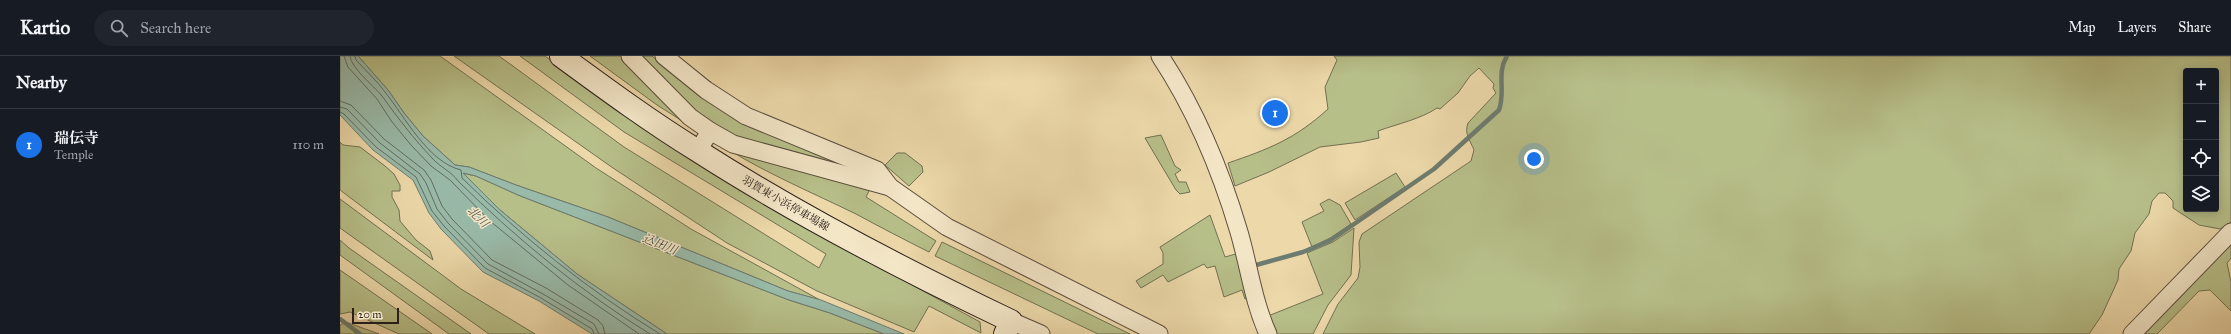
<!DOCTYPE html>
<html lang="en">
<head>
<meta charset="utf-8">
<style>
	:root { --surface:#171b24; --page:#20242c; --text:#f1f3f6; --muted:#9ea1a6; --line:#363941; --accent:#1a73e8 }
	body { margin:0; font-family:"IM FELL Great Primer","Noto Serif JP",serif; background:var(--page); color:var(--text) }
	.controls { position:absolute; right:12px; top:12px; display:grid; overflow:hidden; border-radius:4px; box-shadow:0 2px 10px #0003 }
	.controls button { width:36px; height:36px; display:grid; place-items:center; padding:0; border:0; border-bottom:1px solid var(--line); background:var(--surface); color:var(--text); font:20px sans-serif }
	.scale { position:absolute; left:12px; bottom:10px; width:47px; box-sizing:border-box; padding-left:4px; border:2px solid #2c201b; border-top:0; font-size:11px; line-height:14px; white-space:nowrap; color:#2c201b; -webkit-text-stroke:3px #f3e6c7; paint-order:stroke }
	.you { position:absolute; left:1194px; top:103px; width:14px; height:14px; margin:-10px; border:3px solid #fff; border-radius:50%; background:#1a73e8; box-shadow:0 0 0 6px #1a73e833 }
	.badge { display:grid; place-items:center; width:26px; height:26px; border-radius:50%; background:var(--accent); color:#fff; font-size:13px; font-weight:700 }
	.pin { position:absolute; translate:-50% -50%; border:2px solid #fff; box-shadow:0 1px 4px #0006 }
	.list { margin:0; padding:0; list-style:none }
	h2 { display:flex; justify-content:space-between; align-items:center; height:52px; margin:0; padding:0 16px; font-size:17px }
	h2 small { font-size:13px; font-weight:400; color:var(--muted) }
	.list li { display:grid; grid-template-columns:26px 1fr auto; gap:12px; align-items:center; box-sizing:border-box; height:72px; padding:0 16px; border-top:1px solid var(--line) }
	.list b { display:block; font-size:15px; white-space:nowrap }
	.list p { margin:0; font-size:13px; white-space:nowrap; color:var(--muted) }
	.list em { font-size:13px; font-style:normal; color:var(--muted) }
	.icon { flex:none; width:22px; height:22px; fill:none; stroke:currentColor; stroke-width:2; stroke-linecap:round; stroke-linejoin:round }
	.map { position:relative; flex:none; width:1891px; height:278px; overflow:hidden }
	header { display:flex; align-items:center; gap:24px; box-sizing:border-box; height:56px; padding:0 20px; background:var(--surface); border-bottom:1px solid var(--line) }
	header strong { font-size:19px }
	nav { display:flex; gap:22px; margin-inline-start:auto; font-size:14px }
	.search { width:280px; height:36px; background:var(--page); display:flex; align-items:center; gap:10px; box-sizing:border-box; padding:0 14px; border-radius:22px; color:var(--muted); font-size:15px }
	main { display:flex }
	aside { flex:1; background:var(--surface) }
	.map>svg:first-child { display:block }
	.green { fill:#b7bf89; stroke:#727052; fill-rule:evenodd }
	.water { fill:#99baa9; stroke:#6d7c70 }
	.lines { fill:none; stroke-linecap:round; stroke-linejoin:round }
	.shore { stroke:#626d62; stroke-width:1 }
	.stream { stroke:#6d7c70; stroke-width:4.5 }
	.street-casing { stroke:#5c4e3e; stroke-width:19 }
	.secondary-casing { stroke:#2c201b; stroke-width:24 }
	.street { stroke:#f3e6c7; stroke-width:17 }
	.secondary { stroke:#f3e6c7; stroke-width:22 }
	.labels { text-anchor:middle; stroke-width:3; stroke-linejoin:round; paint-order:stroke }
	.street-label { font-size:11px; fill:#2c201b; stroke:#f3e6c7 }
	.water-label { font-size:12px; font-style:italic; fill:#4d4e46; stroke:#f3e6c7 }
</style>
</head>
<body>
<header>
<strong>Kartio</strong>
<div class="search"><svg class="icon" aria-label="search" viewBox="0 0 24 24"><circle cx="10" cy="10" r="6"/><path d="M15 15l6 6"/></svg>Search here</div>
<nav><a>Map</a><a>Layers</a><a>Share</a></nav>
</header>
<main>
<aside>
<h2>Nearby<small></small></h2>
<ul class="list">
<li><span class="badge">1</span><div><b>瑞伝寺</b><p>Temple</p></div><em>110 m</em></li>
</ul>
</aside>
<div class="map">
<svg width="1891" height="278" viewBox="0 0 1891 278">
	<rect width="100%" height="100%" fill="#ecd8a9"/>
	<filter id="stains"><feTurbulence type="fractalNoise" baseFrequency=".005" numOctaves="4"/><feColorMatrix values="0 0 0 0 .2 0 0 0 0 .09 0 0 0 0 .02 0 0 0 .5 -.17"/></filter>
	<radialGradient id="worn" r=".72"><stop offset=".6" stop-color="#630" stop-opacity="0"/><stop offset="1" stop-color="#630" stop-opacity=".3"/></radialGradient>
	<g class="green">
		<path d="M18,0H100L256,112L351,173L480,244L448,235L268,161L176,129L129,111L115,109L83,80L64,57L48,34Z"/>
		<path d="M114,0H159L284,91L479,212L486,198L284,76L180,0H205L247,31L492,185L640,266L641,277L589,250L574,276L477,235L387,187L273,112Z"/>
		<path d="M250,0H281L347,68L317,49Z"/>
		<path d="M300,0H312L361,41L531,119L395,81L357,58Z"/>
		<path d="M994,0H1891V166L1880,173L1859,169L1833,152V145L1825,137H1819L1812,145L1809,158L1795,177L1791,195L1779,213L1778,224L1762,259L1749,278H983L998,248L1018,222L1020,211L1019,186L1022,178L1131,105L1134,94C1130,84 1124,78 1128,67L1156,37L1153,32L1154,28L1139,12L1130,20L1118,37L1100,53L1097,52C1081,63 1057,68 1038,75L1039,82L1021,86L980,91L929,116L895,130L888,107C929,93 955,83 988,53L985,31L997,4ZM1846,15H1876V153H1846Z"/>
		<path d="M821,79L835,110L841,114L835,118L839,126H846L850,136L840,138L836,134L805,82Z"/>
		<path d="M0,86L3,89L20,91L45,110L54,118L60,129V135H52V141L59,154L60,165L76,184L90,195L93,204L0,134Z"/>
		<path d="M389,94L530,133L526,141L596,185L589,196C565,184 540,171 516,158C473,137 430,119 389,94Z"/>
		<path d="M557,97H565L582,110L583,116L569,130L545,109Z"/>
		<path d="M122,117L136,120L178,139L449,244L490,257L544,278H327L237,218L160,154Z"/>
		<path d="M1056,117L1065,131L1015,164L1005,147Z"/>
		<path d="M0,143L121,233L195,278H149L0,172Z"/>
		<path d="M989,143L1000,149L1011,168L990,182L972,191L962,166L984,155L980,148Z"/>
		<path d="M870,159L885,201L899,197L910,240L905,243L902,234L884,241L875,210L867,212L864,208L828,226L823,219L801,232L796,225L823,208V197L820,191Z"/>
		<path d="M1014,172L1011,219L988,249L973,278H935L928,260L983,238L967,197L993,186Z"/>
		<path d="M0,184L9,192L131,278H109L0,199Z"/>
		<path d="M1891,185V202L1887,207L1891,226V255L1870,234L1859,235L1817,278H1800Z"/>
		<path d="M602,186L790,278H758L595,200Z"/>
		<path d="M0,214L92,278H59L10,256L0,258Z"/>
		<path d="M6,266L39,278H0V269Z"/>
	</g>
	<path class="water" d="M0,0H18L48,34L64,57L83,80L115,109L129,111L176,129L268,161L448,235L481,244L564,278H544L490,257L449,244L178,139L136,120L123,117L160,154L237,218L327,278H252L199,245L143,216L101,173L89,157L73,124L33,94L0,59Z"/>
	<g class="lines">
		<g class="shore">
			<path d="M4,0L8,11L37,43L52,66L71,89L91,110L110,124L150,165L228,229L299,278"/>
			<path d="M10,0C11,12 34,30 42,40C58,62 73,82 92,102C100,111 112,116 118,125C177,183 240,235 310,278"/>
			<path d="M15,0L16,4C26,15 37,25 45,36C65,61 88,106 121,114L122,122C182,181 248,234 320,278"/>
			<path d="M0,45L11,49L44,83L84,114L91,124L102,150L112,163L152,204L206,232L258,264L263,270L265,278"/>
			<path d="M0,51L7,53L40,87L80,118L86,127L97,153L108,167L148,208L203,238L254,268L259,278"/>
			<path d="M0,56L4,58L36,91L76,121L92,155L104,170L145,212L201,242L252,273L254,278"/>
		</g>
		<g class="stream">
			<path d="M916,209L963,196L991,184L1094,113L1159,54C1166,35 1156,17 1167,0"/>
			<path d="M0,263L20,278"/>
		</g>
		<defs>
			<g id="street">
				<path d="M290,0L350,61L370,75"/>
				<path d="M324,0L366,34L406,60L537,114L550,131L607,171L819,278"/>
				<path d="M820,0C855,53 881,115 899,176C909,210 913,245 928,278"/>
				<path d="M358,95L370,75L393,88L550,131"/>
				<path d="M671,265L701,278"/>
				<path d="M1792,278L1891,176"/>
			</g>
			<path id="secondary" d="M221,0C266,33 311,66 358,95C458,159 564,214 671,265L665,278"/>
		</defs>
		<use href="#street" class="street-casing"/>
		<use href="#secondary" class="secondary-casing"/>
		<use href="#street" class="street"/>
		<use href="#secondary" class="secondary"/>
	</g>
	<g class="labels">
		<g class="street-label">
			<text transform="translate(446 147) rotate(30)" y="4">羽賀東小浜停車場線</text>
		</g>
		<g class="water-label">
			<text transform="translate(138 161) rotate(45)" y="4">北川</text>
			<text transform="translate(320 188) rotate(22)" y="4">込田川</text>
		</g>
	</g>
	<rect width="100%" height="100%" filter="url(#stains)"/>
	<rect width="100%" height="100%" fill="url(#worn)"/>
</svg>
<div class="controls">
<button>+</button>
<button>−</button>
<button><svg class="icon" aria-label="locate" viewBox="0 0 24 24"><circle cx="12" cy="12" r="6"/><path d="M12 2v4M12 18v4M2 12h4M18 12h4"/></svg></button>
<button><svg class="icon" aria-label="layers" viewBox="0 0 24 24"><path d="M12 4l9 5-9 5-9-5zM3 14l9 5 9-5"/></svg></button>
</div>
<div class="scale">20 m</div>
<div class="you"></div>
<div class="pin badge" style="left:935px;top:57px">1</div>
</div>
</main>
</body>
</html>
